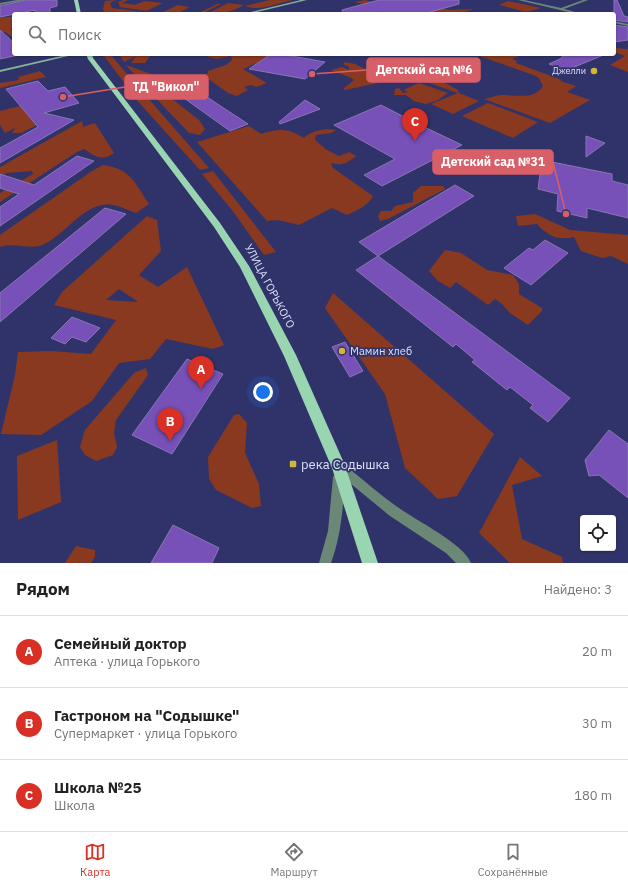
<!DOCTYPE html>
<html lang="ru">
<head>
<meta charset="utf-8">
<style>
	:root { --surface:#fff; --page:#f2f2f2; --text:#202124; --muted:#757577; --line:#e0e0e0; --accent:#d93025 }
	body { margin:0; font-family:"IBM Plex Sans",sans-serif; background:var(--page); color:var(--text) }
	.controls { position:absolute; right:12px; bottom:12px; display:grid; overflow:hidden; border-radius:4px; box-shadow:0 1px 3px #0004 }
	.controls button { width:36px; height:36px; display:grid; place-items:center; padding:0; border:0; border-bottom:1px solid var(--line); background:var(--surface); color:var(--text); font:20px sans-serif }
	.you { position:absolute; left:263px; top:392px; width:14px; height:14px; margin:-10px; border:3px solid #fff; border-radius:50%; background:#1a73e8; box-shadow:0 0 0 6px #1a73e833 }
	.badge { display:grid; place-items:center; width:26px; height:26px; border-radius:50%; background:var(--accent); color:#fff; font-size:13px; font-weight:700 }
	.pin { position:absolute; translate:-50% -33px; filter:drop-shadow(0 1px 2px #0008) }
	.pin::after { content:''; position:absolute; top:21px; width:14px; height:12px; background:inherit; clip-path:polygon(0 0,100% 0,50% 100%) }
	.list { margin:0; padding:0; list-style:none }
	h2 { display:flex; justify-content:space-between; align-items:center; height:52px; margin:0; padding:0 16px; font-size:17px }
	h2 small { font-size:13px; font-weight:400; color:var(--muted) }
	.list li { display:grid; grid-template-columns:26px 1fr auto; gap:12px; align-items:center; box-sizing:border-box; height:72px; padding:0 16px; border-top:1px solid var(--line) }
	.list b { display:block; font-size:15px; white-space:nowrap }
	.list p { margin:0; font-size:13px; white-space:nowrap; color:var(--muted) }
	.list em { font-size:13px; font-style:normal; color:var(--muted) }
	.icon { flex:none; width:22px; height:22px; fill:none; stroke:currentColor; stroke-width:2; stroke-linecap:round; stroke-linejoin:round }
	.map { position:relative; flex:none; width:628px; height:563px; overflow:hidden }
	.search { position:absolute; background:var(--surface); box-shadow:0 1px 3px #0004; left:12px; right:12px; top:12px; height:44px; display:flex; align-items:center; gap:10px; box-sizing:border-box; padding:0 14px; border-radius:4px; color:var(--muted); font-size:15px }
	.sheet { height:268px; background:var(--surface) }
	nav { display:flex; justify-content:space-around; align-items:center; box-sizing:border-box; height:56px; border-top:1px solid var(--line); background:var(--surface); font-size:11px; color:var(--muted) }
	nav a { display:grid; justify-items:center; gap:2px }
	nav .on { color:var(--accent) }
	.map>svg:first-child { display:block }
	.green { fill:#893920; fill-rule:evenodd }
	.building { fill:#7751b7; stroke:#8976b3 }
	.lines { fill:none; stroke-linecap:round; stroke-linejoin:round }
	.minor { fill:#6b8876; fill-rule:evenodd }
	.secondary { fill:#85b398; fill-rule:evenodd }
	.primary { fill:#99d5b1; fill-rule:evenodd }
	.poi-dot { fill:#d0b836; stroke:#303369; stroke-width:1.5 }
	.labels { text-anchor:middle; stroke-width:3.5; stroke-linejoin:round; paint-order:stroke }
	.far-poi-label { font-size:9px; fill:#dbe0fb; stroke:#303369; text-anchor:end }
	.street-label { font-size:11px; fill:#dbe0fb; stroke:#303369 }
	.poi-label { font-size:11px; fill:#dbe0fb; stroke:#303369; text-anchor:start }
	.near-poi-label { font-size:13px; fill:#dbe0fb; stroke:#303369; text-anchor:start }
	.leader { fill:none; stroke:#d85f67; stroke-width:1.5 }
	.callout-dot { fill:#d85f67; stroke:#303369; stroke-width:1.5 }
	.callout { fill:#d85f67; stroke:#d85f67; stroke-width:1.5 }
	.callout-label { font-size:12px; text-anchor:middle; font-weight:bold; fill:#fff }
</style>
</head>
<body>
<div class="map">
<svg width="628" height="563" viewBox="0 0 628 563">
	<rect width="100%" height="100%" fill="#303369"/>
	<g class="green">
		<path d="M116,0L110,3L112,8L142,12L138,14H105L103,9L105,1Z"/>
		<path d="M123,0H128L122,3L135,5L145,1L163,3L146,11L120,7L118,2Z"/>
		<path d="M270,0H292C279,3 259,12 245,6Z"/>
		<path d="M365,0L378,4L430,5L449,10L474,9C438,22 391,12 355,2Z"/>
		<path d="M508,1L541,8L526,12L499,5Z"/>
		<path d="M228,3L244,5C232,12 221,14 207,14Z"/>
		<path d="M217,4H221L202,14L161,13L178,5L189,7L181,12L197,14Z"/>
		<path d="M6,17H14V28L10,29L14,32V35L11,36L5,32L0,33V18Z"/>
		<path d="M614,48L628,49V72L610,65L625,56L614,52Z"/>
		<path d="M110,54L138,87L129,89L104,56Z"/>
		<path d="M119,54H140L137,56H150L145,63H131L136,56L124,62Z"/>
		<path d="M211,54H271L268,58L243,69L267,83L256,87L251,85L244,87L248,90L237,96L228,93L203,75L208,73V71L226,65L232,60L231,56L217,59L208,57Z"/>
		<path d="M474,54H523L512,59L517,61L516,63L562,80L560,81L576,86L567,92L590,100L550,123L484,99C490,98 496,95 502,95C515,95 535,100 543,86L538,77L525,72Z"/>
		<path d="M345,62L355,64L371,72L388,75L383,68L395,65H411L458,90L459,93L479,101L453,114L431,104L458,93L418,79L405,81L391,76L392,77L387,81L345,90L343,89L354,80C348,75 338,74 331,70L342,67L349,70V67L343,64Z"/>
		<path d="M126,65L162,78L149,83L141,82Z"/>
		<path d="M40,71L46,77L0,88V83L19,80L18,77Z"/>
		<path d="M419,83L448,93L436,101L425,104L414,101L406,95H394L395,89L399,88L403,93L408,92L403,90Z"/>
		<path d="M151,86L157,87L199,120L205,129L200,135L189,133L147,89Z"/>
		<path d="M140,89L209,168L200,170L134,97V93Z"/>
		<path d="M488,103L538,122L513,138L462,116Z"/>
		<path d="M20,106L32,120L43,122L21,133H12L15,128L5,133L0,125V111Z"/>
		<path d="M82,121L83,127L95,123L114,153C102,162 95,156 84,149L77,152L0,202V193L33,174L32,171L7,173L0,176V167Z"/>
		<path d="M249,126L261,134C279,128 288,128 304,138C313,130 325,128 336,130L331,133L316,135L315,140L327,150L339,156L349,152L356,156C348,163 341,166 331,163L333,168L373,196C368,206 357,210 347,215L332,208L299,225L278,220L267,221L197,142Z"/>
		<path d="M103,165C131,169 135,183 149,204L136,213C128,210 120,206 113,205C84,200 66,236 42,245C29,250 14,242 0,247V235L92,171Z"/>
		<path d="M213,171L276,252L264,255L232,210L202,174Z"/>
		<path d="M421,186H443L445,189L388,219L380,221L378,216L381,211H391L395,206L413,202V193Z"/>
		<path d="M535,214L570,230L628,235V264L611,256L602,258L581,251L574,237C558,241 548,236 537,224L518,226L516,216Z"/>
		<path d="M147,216L157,220L161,251L139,275L158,287L187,267L224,345L213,349L166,339L150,359L119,363L92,401L41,435L1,434L15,375L18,352L51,351L91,354L116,320L54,305L62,292ZM119,289L137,301V302L106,300Z"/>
		<path d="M445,250L461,253L487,270L513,275L519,284V294L542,308V311L528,325L510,313L502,304L495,299L488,305L456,282L450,288L438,281L429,271Z"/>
		<path d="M333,293L494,434L457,496L438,499L405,468L385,394L325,308Z"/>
		<path d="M146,368L148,375L116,420L114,433L117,447L113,455L96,461L85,455L80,447L85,430L134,373Z"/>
		<path d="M239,414L247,423L245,453L259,484L261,506L252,508L216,490L209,479L208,457L234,415Z"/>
		<path d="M57,440L61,502L18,520L17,456Z"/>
		<path d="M520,457L542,476L512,485L522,539L562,557L563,563H510L479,533Z"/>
		<path d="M76,546L95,550V557L91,563H65Z"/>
	</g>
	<g class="building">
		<path d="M25,0H57V6L50,8V14H35V10L0,17V6Z"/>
		<path d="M379,0H459V4L423,14H343L342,10Z"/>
		<path d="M614,0H617L624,16L628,17V22L614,20Z"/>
		<path d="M614,25L628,27V40L614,42Z"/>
		<path d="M0,30L14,43V54H23L0,59Z"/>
		<path d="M271,54L292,56L325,62L305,79L249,69Z"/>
		<path d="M565,54H606L567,70L549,64L560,59Z"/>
		<path d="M179,78L219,105L248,124L230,131L163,83Z"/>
		<path d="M38,81L48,91L65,87L79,103L44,113L74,120L0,163V148L38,127L6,89Z"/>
		<path d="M305,100L320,109L280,124L279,122Z"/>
		<path d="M381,105L418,124L462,145L382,186L364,175L395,159L334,125Z"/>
		<path d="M586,136L605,143L586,157Z"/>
		<path d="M77,156L94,161L0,226V207L19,194L0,188V174L34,185Z"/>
		<path d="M542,160L612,174V181L628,185V218L587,208V218L557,211L558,194L538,189Z"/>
		<path d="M455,185L474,196L378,256L359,242Z"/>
		<path d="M105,208L126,214L0,322V293Z"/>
		<path d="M545,240L568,253L531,285L504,268L529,248L533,250Z"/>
		<path d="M378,256L570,398L548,422L530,408L533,405L510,387L507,390L472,362L475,360L456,344L453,347L356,270Z"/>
		<path d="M72,317L100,328L86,342L72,337L65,344L51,338Z"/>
		<path d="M345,342L363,371L350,377L332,347Z"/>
		<path d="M187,359L223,374L172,454L132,435Z"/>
		<path d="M609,430L628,444V498L599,475L589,476L585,460Z"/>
		<path d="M173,525L219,548L212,563H151Z"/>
	</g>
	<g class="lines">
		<g class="minor">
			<path d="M17,0H24L0,5V3Z"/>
			<path d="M518,0H524L561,8L583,0H588L564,9L583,14H577Z"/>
			<path d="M614,21L628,24V26L614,23Z"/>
			<path d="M340,462L344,464C362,479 380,495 399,508C417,521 464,544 471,563H456L446,553L390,516L345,479C343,508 341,536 331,563H319L328,531L333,477L337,472L334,468L336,464Z"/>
		</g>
		<g class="secondary">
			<path d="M301,0H307L249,14H243Z"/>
			<path d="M70,54H77L0,72V70Z"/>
		</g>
		<g class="primary">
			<path d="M74,0H78L81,14H77Z"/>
			<path d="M86,54H92L93,58L220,223L249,266L296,355L344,463L378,563H362L332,468L284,356L240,267L214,227L88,59Z"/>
		</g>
	</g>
	<g class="poi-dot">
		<circle cx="594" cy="71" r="4"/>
		<circle cx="342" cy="351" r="4"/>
		<rect x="289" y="460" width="8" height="8" rx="2"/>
	</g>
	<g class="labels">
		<g class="far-poi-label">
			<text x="586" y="74">Джелли</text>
		</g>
		<g class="street-label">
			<text transform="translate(270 286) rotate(62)" y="4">УЛИЦА ГОРЬКОГО</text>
		</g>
		<g class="poi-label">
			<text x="350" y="355">Мамин хлеб</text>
		</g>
		<g class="near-poi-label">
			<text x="301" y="469">река Содышка</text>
		</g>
	</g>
	<path class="leader" d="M312 74L367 70M63 97L125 87M566 214L553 162"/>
	<g class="callout-dot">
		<circle cx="312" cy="74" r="4"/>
		<circle cx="63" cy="97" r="4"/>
		<circle cx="566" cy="214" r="4"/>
	</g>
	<g class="callout">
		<rect x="367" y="58" width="113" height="24" rx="4"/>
		<rect x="125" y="75" width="83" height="24" rx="4"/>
		<rect x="433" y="150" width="120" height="24" rx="4"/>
	</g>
	<g class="callout-label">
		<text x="424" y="74">Детский сад №6</text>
		<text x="166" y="91">ТД "Викол"</text>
		<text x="493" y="166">Детский сад №31</text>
	</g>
</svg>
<div class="controls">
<button><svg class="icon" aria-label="locate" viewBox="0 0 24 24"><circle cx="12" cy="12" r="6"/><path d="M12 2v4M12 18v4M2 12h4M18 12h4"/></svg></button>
</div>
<div class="you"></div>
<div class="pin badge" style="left:201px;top:389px">A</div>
<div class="pin badge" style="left:170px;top:441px">B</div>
<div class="pin badge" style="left:415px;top:141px">C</div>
<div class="search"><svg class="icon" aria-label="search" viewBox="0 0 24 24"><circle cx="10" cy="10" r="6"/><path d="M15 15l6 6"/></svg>Поиск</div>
</div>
<section class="sheet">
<h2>Рядом<small>Найдено: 3</small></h2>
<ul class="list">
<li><span class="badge">A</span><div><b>Семейный доктор</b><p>Аптека · улица Горького</p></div><em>20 m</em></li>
<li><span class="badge">B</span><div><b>Гастроном на &quot;Содышке&quot;</b><p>Супермаркет · улица Горького</p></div><em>30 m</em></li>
<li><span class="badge">C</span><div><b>Школа №25</b><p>Школа</p></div><em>180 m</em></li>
</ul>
</section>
<nav>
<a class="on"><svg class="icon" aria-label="map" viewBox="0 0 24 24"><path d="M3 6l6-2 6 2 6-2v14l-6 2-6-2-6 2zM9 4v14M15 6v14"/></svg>Карта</a>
<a><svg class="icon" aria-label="directions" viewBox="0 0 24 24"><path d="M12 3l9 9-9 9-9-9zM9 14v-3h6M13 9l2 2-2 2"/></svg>Маршрут</a>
<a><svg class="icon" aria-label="saved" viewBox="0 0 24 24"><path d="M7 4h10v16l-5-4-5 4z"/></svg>Сохранённые</a>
</nav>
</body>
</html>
